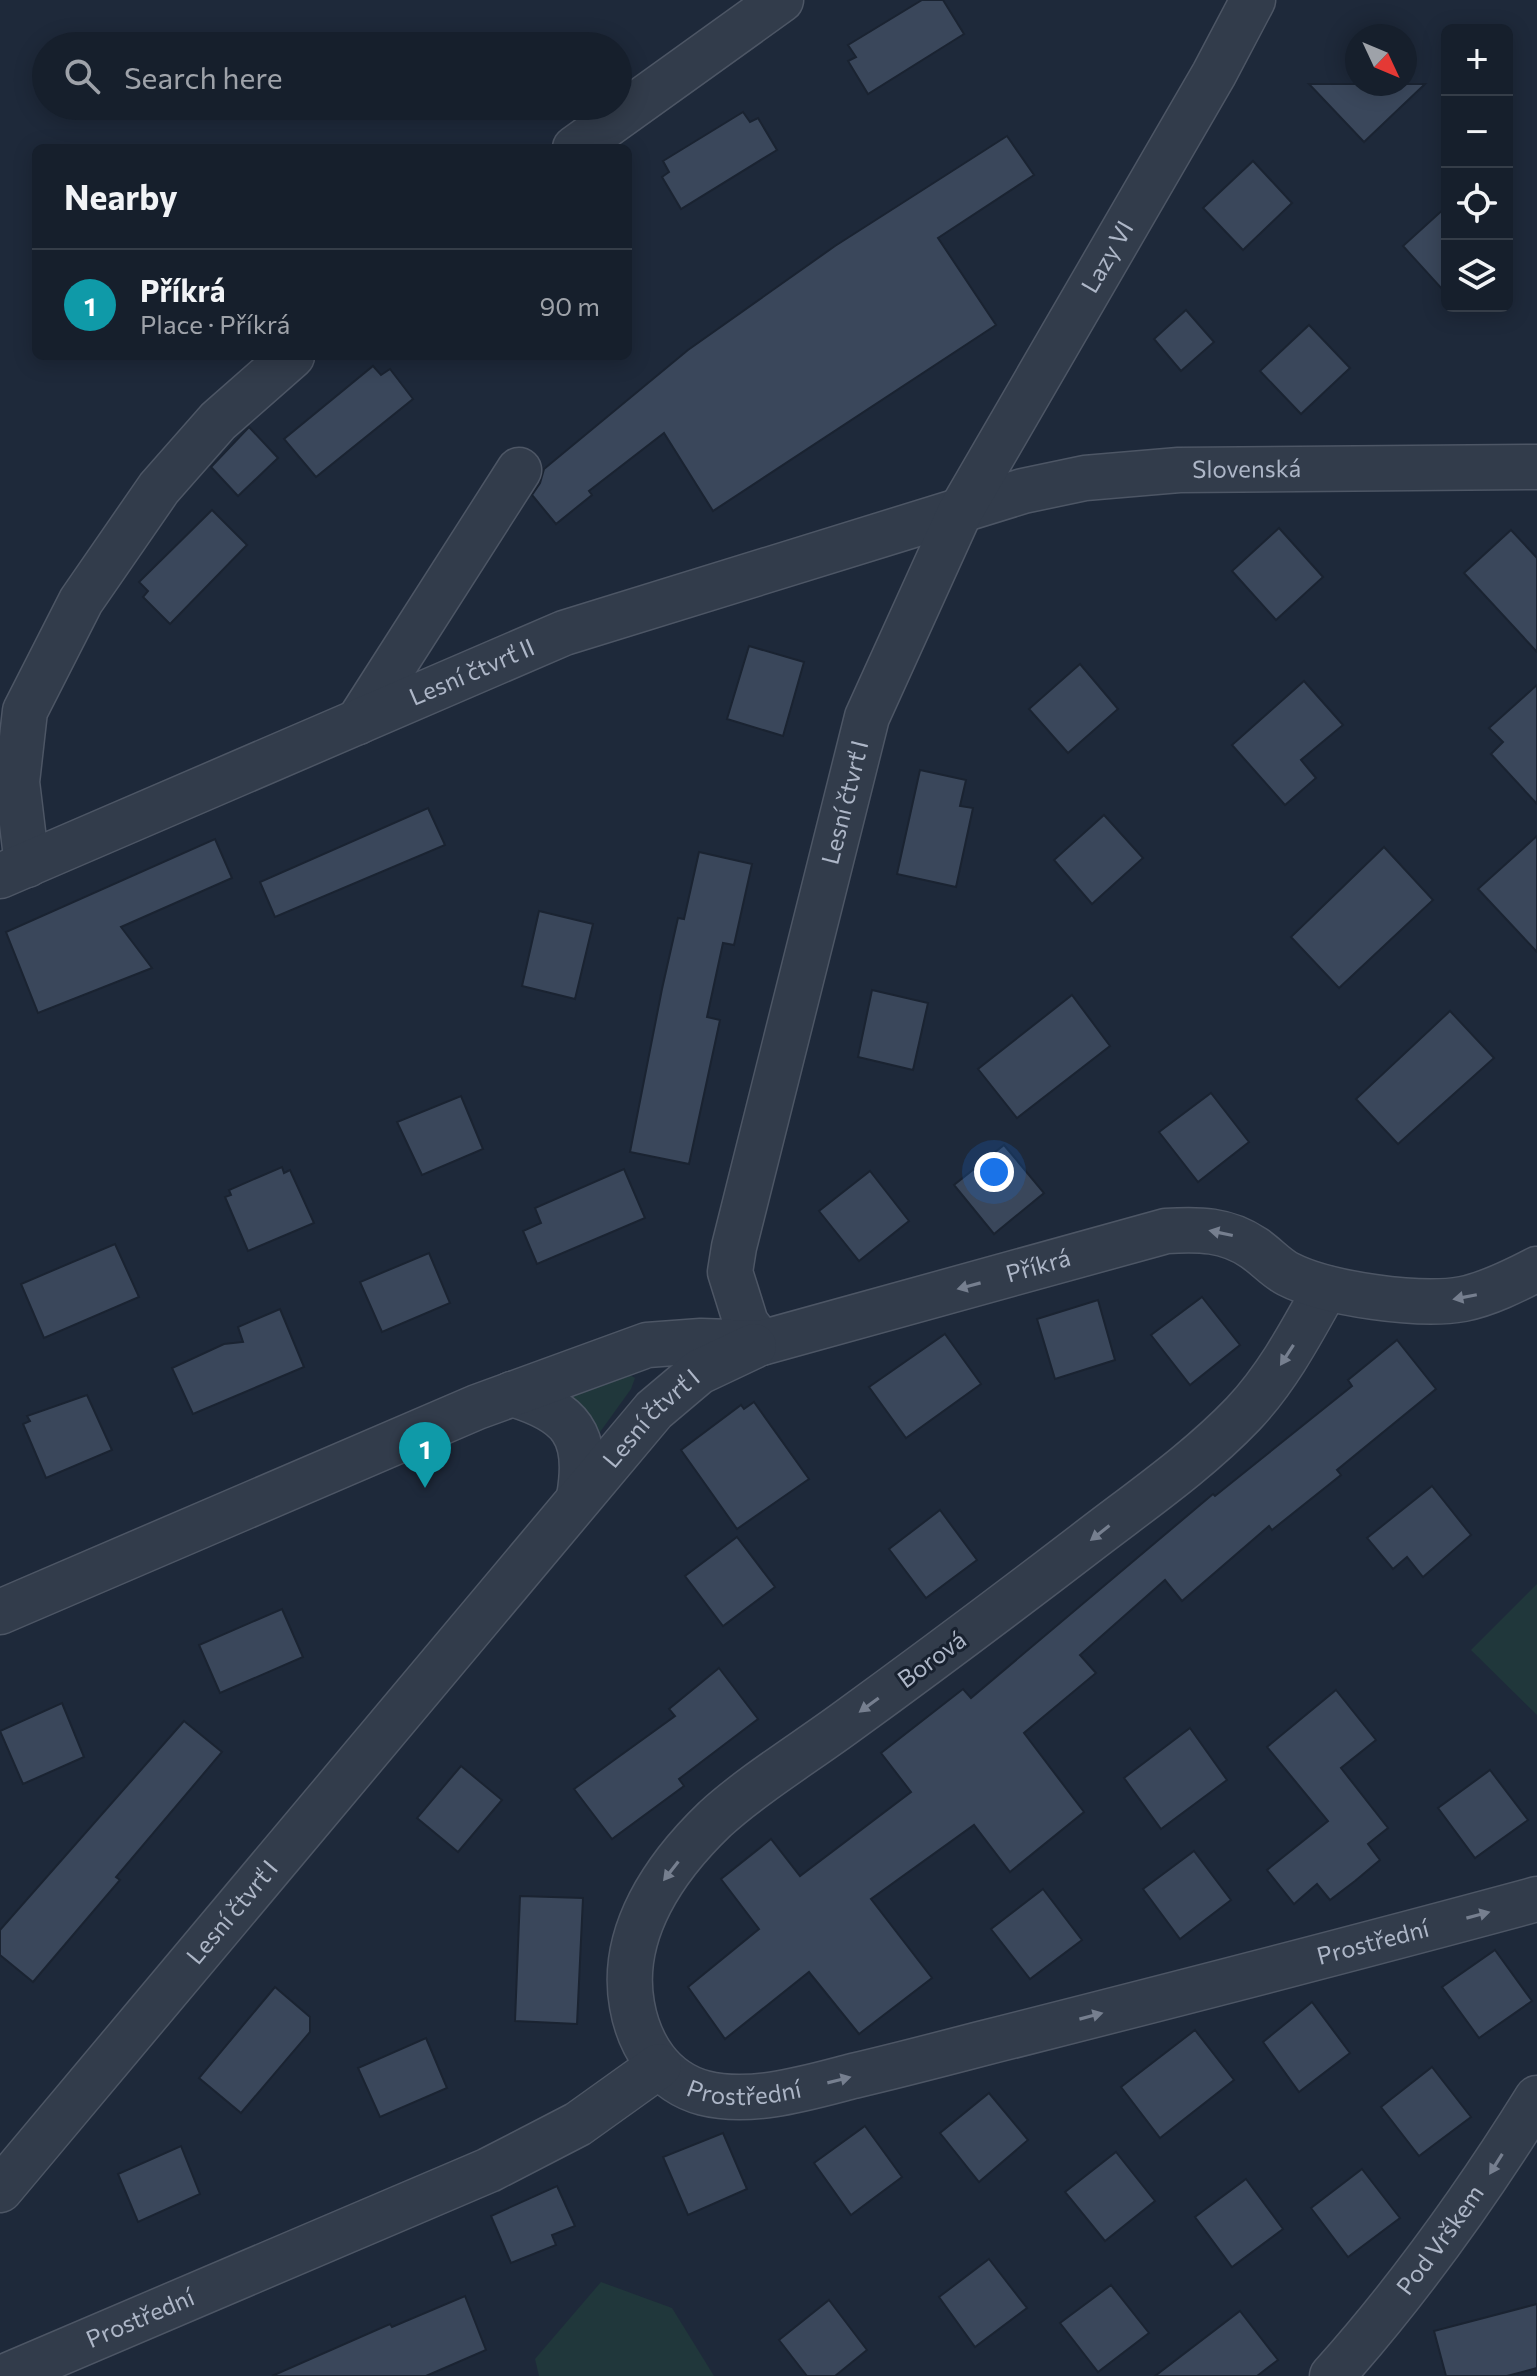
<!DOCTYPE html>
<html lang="en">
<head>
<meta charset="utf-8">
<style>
	:root { --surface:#161f2c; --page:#1f2734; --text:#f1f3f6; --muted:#9ea2a9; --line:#353d48; --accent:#db2777 }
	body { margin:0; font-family:Commissioner,sans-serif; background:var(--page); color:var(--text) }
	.controls { position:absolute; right:24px; top:24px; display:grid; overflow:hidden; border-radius:12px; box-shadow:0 4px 20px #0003 }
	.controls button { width:72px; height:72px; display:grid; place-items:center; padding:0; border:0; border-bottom:2px solid var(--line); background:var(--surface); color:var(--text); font:40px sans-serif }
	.compass { position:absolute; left:1345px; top:24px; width:72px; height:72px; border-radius:50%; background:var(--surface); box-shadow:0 4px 20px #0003; rotate:134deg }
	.you { position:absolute; left:994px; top:1172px; width:28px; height:28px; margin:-20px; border:6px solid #fff; border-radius:50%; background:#1a73e8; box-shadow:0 0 0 12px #1a73e833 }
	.badge { display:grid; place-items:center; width:52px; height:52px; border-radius:50%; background:var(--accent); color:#fff; font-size:26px; font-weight:700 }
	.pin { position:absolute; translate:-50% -66px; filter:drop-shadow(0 2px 4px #0008) }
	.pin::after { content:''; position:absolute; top:42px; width:28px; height:24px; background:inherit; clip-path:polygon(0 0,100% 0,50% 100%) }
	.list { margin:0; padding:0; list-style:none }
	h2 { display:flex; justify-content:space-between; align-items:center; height:104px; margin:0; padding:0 32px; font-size:34px }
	h2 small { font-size:26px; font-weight:400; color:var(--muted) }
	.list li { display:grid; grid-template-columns:52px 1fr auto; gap:24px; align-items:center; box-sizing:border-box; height:112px; padding:0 32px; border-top:2px solid var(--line) }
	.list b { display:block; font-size:30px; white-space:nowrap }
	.list p { margin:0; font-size:26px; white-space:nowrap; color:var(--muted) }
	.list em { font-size:26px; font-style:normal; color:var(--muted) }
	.icon { flex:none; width:44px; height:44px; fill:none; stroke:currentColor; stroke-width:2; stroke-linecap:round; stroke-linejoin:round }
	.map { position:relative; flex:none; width:1537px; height:2376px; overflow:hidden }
	.search { position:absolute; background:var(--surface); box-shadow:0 4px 20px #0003; left:32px; top:32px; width:600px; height:88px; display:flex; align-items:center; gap:20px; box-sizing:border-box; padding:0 28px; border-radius:44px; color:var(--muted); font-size:30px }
	.panel { position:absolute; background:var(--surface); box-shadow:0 4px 20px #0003; left:32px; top:144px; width:600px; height:216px; border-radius:12px }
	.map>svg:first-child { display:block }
	.green { fill:#20373b }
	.building { fill:#3a475b; stroke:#1a2331; stroke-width:2 }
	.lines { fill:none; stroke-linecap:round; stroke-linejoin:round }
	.minor-casing { stroke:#4d5665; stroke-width:47 }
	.minor { stroke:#323c4b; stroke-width:44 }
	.oneway { fill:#767f8f }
	.labels { text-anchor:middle; stroke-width:6; stroke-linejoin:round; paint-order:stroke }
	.street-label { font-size:24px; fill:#adb6c7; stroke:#18212f }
</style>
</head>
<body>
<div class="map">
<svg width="1537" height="2376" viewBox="0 0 1537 2376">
	<rect width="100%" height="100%" fill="#1e293a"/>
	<g class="green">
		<path d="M626,1373L635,1378L631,1389L600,1432L585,1422L568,1395Z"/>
		<path d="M1537,1584V1715L1471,1650Z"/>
		<path d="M601,2282L672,2308L714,2376H539L535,2359Z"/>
	</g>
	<g class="building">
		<path d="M922,0H943L964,34L868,94L848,61L856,57L848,45Z"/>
		<path d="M1309,84H1425L1364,142Z"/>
		<path d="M743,112L750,122L758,118L777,150L681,209L662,177L669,172L663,161Z"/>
		<path d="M1007,136L1034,175L938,238L996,325L713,511L664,433L589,491L592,495L556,524L532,495L540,483L544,469L688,350L835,246Z"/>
		<path d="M1253,161L1292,203L1243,250L1203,208Z"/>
		<path d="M1447,206V285L1442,289L1403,246Z"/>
		<path d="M1186,310L1214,342L1181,371L1154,339Z"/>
		<path d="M1309,325L1350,368L1301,414L1260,371Z"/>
		<path d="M373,366L381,375L390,369L413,399L316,477L284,439Z"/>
		<path d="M249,427L278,458L238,496L211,467Z"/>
		<path d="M212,510L247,545L170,624L143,597L148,591L139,582Z"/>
		<path d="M1279,528L1323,577L1276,620L1232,571Z"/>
		<path d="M1511,530L1537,558V652L1464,573Z"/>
		<path d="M749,646L804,662L783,736L727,719Z"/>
		<path d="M1080,664L1118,709L1068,753L1029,709Z"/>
		<path d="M1304,681L1343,725L1301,760L1316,778L1285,805L1232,745Z"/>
		<path d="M1537,685V804L1491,754L1503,742L1489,728Z"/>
		<path d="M920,770L966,780L960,806L973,808L956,887L897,874Z"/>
		<path d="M428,808L445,845L275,917L260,882Z"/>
		<path d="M1104,815L1143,858L1092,904L1054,860Z"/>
		<path d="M1537,836V952L1478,889Z"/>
		<path d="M215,839L232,878L121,927L152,968L38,1013L6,932Z"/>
		<path d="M1384,847L1433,900L1339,988L1291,937Z"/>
		<path d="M699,852L752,864L734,945L723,943L707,1017L720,1020L689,1164L630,1152L662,989L678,918L684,919Z"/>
		<path d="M539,911L593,924L575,999L522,986Z"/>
		<path d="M872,990L928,1003L913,1070L858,1057Z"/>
		<path d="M1072,995L1110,1046L1017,1118L978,1069Z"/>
		<path d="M1450,1011L1494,1058L1398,1144L1356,1099Z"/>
		<path d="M1211,1093L1249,1142L1198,1182L1159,1132Z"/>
		<path d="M461,1096L483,1149L422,1175L397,1122Z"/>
		<path d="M1004,1145L1044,1193L994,1234L954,1185Z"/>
		<path d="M282,1167L284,1173L290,1170L314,1223L248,1251L225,1197L231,1195L229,1190Z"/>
		<path d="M624,1169L645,1218L537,1264L523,1231L541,1223L535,1208Z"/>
		<path d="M870,1171L909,1221L859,1261L819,1211Z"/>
		<path d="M115,1244L139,1297L44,1338L21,1284Z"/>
		<path d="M429,1253L450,1303L382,1332L360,1282Z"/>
		<path d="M1202,1297L1240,1345L1190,1385L1151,1335Z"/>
		<path d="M1098,1300L1115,1360L1055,1379L1037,1319Z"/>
		<path d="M280,1309L304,1367L193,1414L172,1368L224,1344L243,1342L238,1327Z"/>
		<path d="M945,1334L981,1384L906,1438L869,1387Z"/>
		<path d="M1397,1340L1436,1389L1337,1470L1341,1475L1272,1530L1269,1526L1182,1601L1165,1580L1080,1655L1096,1673L1024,1733L1084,1812L1010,1872L974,1825L871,1899L932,1978L859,2034L809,1972L725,2039L688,1987L759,1929L721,1879L771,1839L800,1876L911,1792L881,1753L963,1689L971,1698L1213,1494L1215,1496L1352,1386L1348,1380Z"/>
		<path d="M87,1395L112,1450L46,1478L23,1424L30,1421L27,1416Z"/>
		<path d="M754,1402L809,1479L737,1529L681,1450L741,1405L744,1409Z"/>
		<path d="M1432,1486L1471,1535L1423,1577L1407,1557L1393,1569L1367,1538Z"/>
		<path d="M940,1510L977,1560L926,1598L889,1549Z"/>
		<path d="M737,1537L775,1587L723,1626L685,1576Z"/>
		<path d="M282,1609L303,1657L220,1693L199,1645Z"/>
		<path d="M719,1668L758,1719L679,1779L684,1786L612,1839L574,1789L675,1716L669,1709Z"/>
		<path d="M1336,1690L1376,1740L1341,1768L1388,1828L1368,1844L1380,1860L1355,1881L1330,1900L1317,1884L1294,1904L1267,1870L1328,1821L1267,1747Z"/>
		<path d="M62,1703L84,1757L23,1784L0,1731Z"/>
		<path d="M184,1721L222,1752L116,1877L120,1880L33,1982L0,1955V1930Z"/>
		<path d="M1190,1728L1227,1780L1161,1829L1124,1778Z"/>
		<path d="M461,1766L502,1800L458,1852L417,1818Z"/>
		<path d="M1490,1770L1528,1820L1475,1858L1438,1808Z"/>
		<path d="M1194,1851L1231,1900L1180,1939L1143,1889Z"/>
		<path d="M1043,1889L1082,1940L1030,1979L991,1929Z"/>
		<path d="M520,1896L583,1898L577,2024L515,2021Z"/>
		<path d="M1495,1950L1532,2001L1479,2038L1442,1987Z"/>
		<path d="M275,1987L310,2017V2032L241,2113L199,2078Z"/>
		<path d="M1312,2002L1350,2053L1299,2092L1263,2042Z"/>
		<path d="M1195,2030L1234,2080L1160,2138L1121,2087Z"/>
		<path d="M426,2038L447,2088L380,2117L358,2068Z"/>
		<path d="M1432,2067L1471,2117L1419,2156L1381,2107Z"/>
		<path d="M989,2093L1028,2140L979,2182L940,2133Z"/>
		<path d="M865,2126L902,2177L851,2215L814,2163Z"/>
		<path d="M723,2133L747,2189L688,2215L663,2157Z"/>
		<path d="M181,2146L200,2194L138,2222L118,2174Z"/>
		<path d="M1116,2152L1155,2201L1105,2241L1065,2192Z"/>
		<path d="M1362,2169L1400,2218L1348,2257L1311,2208Z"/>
		<path d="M1246,2179L1283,2229L1232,2267L1195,2217Z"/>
		<path d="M557,2186L575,2226L552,2235L556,2245L511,2263L491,2216Z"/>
		<path d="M989,2259L1027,2308L975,2347L939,2297Z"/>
		<path d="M1111,2285L1149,2333L1098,2372L1060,2323Z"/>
		<path d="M465,2296L486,2350L426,2376H272L390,2324L392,2327Z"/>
		<path d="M829,2300L867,2350L835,2376H807L779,2340Z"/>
		<path d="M1537,2304V2368L1507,2376H1446L1434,2331Z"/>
		<path d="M1240,2311L1278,2360L1257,2376H1155Z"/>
	</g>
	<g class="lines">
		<defs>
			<g id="minor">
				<path d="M575,148L781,0"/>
				<path d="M358,722L519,470"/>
				<path d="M27,865L17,782L25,711L81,601L159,488L218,421L292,356"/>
				<path id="s1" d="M0,876L564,633L1023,491L1085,478L1179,470L1537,467"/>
				<path id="s2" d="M1326,1288C1302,1331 1278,1377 1243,1414C1199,1460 1146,1497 1095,1536C1013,1599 929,1662 845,1723C804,1753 751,1786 715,1819C665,1867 619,1933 632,2005C639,2045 662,2082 704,2093C751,2105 807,2088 853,2076C896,2066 938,2055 980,2044C1166,1997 1352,1949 1537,1899"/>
				<path id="s3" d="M761,1343L746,1323L730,1272L734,1247L867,717L960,512L1214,74L1253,0"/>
				<path d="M512,1394C571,1412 590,1434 579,1497"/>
				<path id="s4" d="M0,1612L477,1407L647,1345L701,1341L761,1343L1166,1231C1199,1229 1226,1229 1254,1248C1266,1256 1276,1268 1288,1274C1327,1294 1420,1307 1463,1299C1488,1294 1514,1281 1537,1269"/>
				<path id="s5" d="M0,2190L654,1410L699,1372L754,1346"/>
				<path id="s6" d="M6,2376L489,2170L578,2124L659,2066"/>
				<path id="s7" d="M1332,2376C1409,2290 1476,2196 1537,2098"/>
			</g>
		</defs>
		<use href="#minor" class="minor-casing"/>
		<use href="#minor" class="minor"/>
	</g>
	<defs><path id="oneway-solid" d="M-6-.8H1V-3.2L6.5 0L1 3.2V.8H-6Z" transform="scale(2)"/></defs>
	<g class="oneway">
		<use href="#oneway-solid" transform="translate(1221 1233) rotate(-168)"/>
		<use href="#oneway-solid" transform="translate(969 1286) rotate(165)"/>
		<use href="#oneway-solid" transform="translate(1465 1297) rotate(169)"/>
		<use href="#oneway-solid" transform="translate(1287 1355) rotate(123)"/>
		<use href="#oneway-solid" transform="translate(1100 1533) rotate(142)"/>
		<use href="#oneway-solid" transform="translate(869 1705) rotate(144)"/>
		<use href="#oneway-solid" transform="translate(671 1871) rotate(128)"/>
		<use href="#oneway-solid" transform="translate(1478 1915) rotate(-15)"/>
		<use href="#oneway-solid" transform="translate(1091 2016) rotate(-15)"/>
		<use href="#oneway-solid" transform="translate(839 2080) rotate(-14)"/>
		<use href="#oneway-solid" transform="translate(1496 2164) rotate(122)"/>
	</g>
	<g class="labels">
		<g class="street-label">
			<text dy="8" stroke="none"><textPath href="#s3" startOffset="1170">Lazy VI</textPath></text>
			<text dy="8" stroke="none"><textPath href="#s1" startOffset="1320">Slovenská</textPath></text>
			<text dy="8" stroke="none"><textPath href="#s1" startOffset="514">Lesní čtvrť II</textPath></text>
			<text dy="8" stroke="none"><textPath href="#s3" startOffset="562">Lesní čtvrť I</textPath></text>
			<text dy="8" stroke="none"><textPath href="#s4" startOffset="1102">Příkrá</textPath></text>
			<text dy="8" stroke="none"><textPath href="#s5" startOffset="1010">Lesní čtvrť I</textPath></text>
			<text transform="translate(932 1660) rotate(-36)" y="8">Borová</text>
			<text dy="8" stroke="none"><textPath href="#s5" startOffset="362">Lesní čtvrť I</textPath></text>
			<text dy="8" stroke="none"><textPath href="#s2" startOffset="1838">Prostřední</textPath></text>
			<text dy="8" stroke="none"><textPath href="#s2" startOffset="1190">Prostřední</textPath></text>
			<text dy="8" stroke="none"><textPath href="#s7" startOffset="174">Pod Vrškem</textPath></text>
			<text dy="8" stroke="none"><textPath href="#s6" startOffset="146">Prostřední</textPath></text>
		</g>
	</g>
</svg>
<div class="controls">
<button>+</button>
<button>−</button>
<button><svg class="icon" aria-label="locate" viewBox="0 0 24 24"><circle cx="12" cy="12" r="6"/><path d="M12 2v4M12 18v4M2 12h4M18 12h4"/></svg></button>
<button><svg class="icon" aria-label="layers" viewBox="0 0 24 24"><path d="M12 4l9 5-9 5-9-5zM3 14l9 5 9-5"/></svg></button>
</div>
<svg class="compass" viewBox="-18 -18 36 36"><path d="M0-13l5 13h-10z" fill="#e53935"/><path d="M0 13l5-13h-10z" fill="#9ea2a9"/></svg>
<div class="you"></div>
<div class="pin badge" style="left:425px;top:1488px;background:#0f9aa8">1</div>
<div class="search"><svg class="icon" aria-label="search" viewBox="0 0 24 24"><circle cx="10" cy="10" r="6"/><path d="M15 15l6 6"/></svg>Search here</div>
<section class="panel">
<h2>Nearby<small></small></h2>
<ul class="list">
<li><span class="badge" style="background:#0f9aa8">1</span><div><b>Příkrá</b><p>Place · Příkrá</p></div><em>90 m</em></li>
</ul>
</section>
</div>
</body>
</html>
